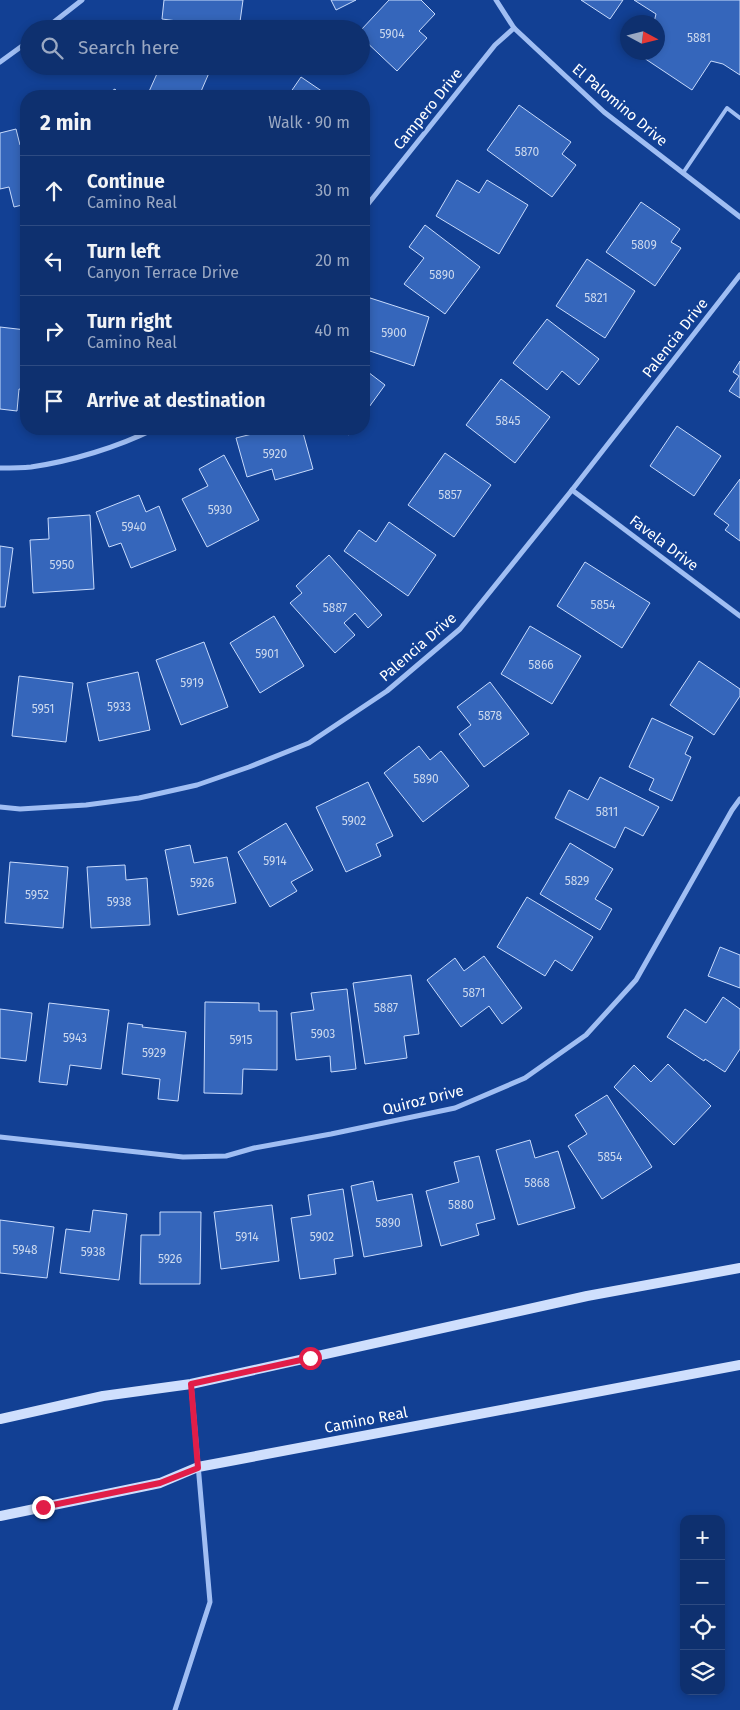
<!DOCTYPE html>
<html lang="en">
<head>
<meta charset="utf-8">
<style>
	:root { --surface:#0e306f; --page:#173874; --text:#f1f3f6; --muted:#9ba9c3; --line:#2e4b82 }
	body { margin:0; font-family:"Fira Sans",sans-serif; background:var(--page); color:var(--text) }
	.controls { position:absolute; right:15px; bottom:15px; display:grid; overflow:hidden; border-radius:10px; box-shadow:0 2px 8px #0003 }
	.controls button { width:45px; height:45px; display:grid; place-items:center; padding:0; border:0; border-bottom:1px solid var(--line); background:var(--surface); color:var(--text); font:25px sans-serif }
	.compass { position:absolute; left:620px; top:15px; width:45px; height:45px; border-radius:50%; background:var(--surface); box-shadow:0 2px 8px #0003; rotate:97deg }
	.stop { position:absolute; width:15px; height:15px; margin:-11px; border:4px solid #e11d48; border-radius:50%; background:#fff }
	.stop.end { background:#e11d48; border-color:#fff; box-shadow:0 1px 5px #0008 }
	.list { margin:0; padding:0; list-style:none }
	h2 { display:flex; justify-content:space-between; align-items:center; height:65px; margin:0; padding:0 20px; font-size:21px }
	h2 small { font-size:16px; font-weight:400; color:var(--muted) }
	.list li { display:grid; grid-template-columns:32px 1fr auto; gap:15px; align-items:center; box-sizing:border-box; height:70px; padding:0 20px; border-top:1px solid var(--line) }
	.list b { display:block; font-size:19px; white-space:nowrap }
	.list p { margin:0; font-size:16px; white-space:nowrap; color:var(--muted) }
	.list em { font-size:16px; font-style:normal; color:var(--muted) }
	.icon { flex:none; width:28px; height:28px; fill:none; stroke:currentColor; stroke-width:2; stroke-linecap:round; stroke-linejoin:round }
	.map { position:relative; flex:none; width:740px; height:1710px; overflow:hidden }
	.search { position:absolute; background:var(--surface); box-shadow:0 2px 8px #0003; left:20px; top:20px; width:350px; height:55px; display:flex; align-items:center; gap:12px; box-sizing:border-box; padding:0 18px; border-radius:28px; color:var(--muted); font-size:19px }
	.panel { position:absolute; background:var(--surface); box-shadow:0 2px 8px #0003; left:20px; top:90px; width:350px; height:345px; border-radius:20px }
	.map>svg:first-child { display:block }
	.building { fill:#3566bb; stroke:#c8dbfd }
	.lines { fill:none; stroke-linecap:round; stroke-linejoin:round }
	.lane { stroke:#a0bef3; stroke-width:4 }
	.street { stroke:#a0bef3; stroke-width:5 }
	.secondary { stroke:#cfdffd; stroke-width:10 }
	.route { stroke:#e11d48; stroke-width:6 }
	.labels { text-anchor:middle; stroke-width:5; stroke-linejoin:round; paint-order:stroke }
	.number-label { font-size:12px; fill:#ccd9ee }
	.street-label { font-size:15px; fill:#fff; stroke:#124094 }
</style>
</head>
<body>
<div class="map">
<svg width="740" height="1710" viewBox="0 0 740 1710">
	<rect width="100%" height="100%" fill="#124094"/>
	<g class="building">
		<path d="M164,0H243L239,29L162,19Z"/>
		<path d="M331,0H356L336,10Z"/>
		<path d="M389,0H421L435,14L419,31L427,38L397,71L361,37V30Z"/>
		<path d="M581,0H623L610,19Z"/>
		<path d="M634,0H740V75L723,64L711,61L692,90L635,52H658V22H654L656,14Z"/>
		<path d="M158,66H212L199,96H147L160,67Z"/>
		<path d="M301,77L329,96H288Z"/>
		<path d="M115,89L120,96H103Z"/>
		<path d="M519,105L571,142L562,154L576,165L552,197L487,150Z"/>
		<path d="M16,129L20,145L26,144V204L14,207L9,187L0,189V133Z"/>
		<path d="M457,180L479,193L487,180L528,205L499,254L436,216Z"/>
		<path d="M641,202L680,229L671,242L681,248L655,286L606,252Z"/>
		<path d="M425,225L480,267L445,314L404,284L424,258L409,247Z"/>
		<path d="M587,259L635,291L605,338L556,306Z"/>
		<path d="M364,296L429,317L414,366L364,349Z"/>
		<path d="M547,319L599,359L579,385L562,371L547,390L513,363Z"/>
		<path d="M0,327L26,330V390L19,389L17,411L0,409Z"/>
		<path d="M740,361V398L729,391L739,376L733,372Z"/>
		<path d="M364,369L385,385L364,414Z"/>
		<path d="M501,379L550,417L515,463L466,425Z"/>
		<path d="M677,426L721,456L694,496L650,466Z"/>
		<path d="M280,429H302L313,469L275,480L272,469L247,477L236,438L268,430V432Z"/>
		<path d="M341,429H353L349,435Z"/>
		<path d="M445,453L491,485L454,537L408,505Z"/>
		<path d="M224,455L259,520L207,547L182,499L208,486L199,469Z"/>
		<path d="M740,479V541L725,530L729,525L714,514Z"/>
		<path d="M139,495L146,512L159,506L176,550L131,568L121,543L109,547L96,512Z"/>
		<path d="M90,515L94,589L33,593L30,540L49,539L48,518Z"/>
		<path d="M389,522L436,555L408,596L344,551L359,530L376,542Z"/>
		<path d="M0,546L13,548L5,607H0Z"/>
		<path d="M329,555L382,615L368,628L355,613L344,623L355,635L335,653L290,603L302,593L296,586Z"/>
		<path d="M585,562L650,603L622,648L557,606Z"/>
		<path d="M274,616L304,666L260,693L230,643Z"/>
		<path d="M530,626L581,656L552,704L501,674Z"/>
		<path d="M204,642L228,707L181,725L156,660Z"/>
		<path d="M699,661L740,689V696L714,735L670,705Z"/>
		<path d="M138,672L150,730L99,741L87,683Z"/>
		<path d="M19,676L73,683L66,742L12,736Z"/>
		<path d="M490,682L529,734L484,767L459,734L471,725L457,707Z"/>
		<path d="M652,718L693,737L685,754L691,757L672,801L649,790L654,779L629,767Z"/>
		<path d="M419,746L430,760L441,751L469,786L423,822L384,773Z"/>
		<path d="M600,777L659,807L643,836L625,827L615,848L555,818L569,790L588,800Z"/>
		<path d="M368,782L393,836L376,844L381,856L346,872L316,807Z"/>
		<path d="M286,823L313,870L291,882L297,891L270,907L238,852Z"/>
		<path d="M570,843L613,869L595,899L612,909L600,930L540,894Z"/>
		<path d="M190,845L194,863L227,857L236,903L178,915L165,850Z"/>
		<path d="M10,862L68,867L63,928L5,923Z"/>
		<path d="M125,865L126,880L147,878L150,925L91,928L87,867Z"/>
		<path d="M527,897L593,937L572,971L555,960L545,976L497,947Z"/>
		<path d="M720,947L740,955V988L708,976Z"/>
		<path d="M484,956L522,1008L502,1024L489,1006L461,1027L427,980L455,958L464,971Z"/>
		<path d="M411,975L419,1034L404,1036L407,1058L365,1064L353,983Z"/>
		<path d="M347,989L356,1069L331,1072L330,1056L296,1060L291,1013L314,1010L311,993Z"/>
		<path d="M723,997L740,1009V1049L725,1072L705,1059L704,1061L667,1037L685,1009L706,1023Z"/>
		<path d="M205,1002L259,1003V1011H277V1070L243,1069L242,1094L204,1093Z"/>
		<path d="M49,1003L109,1010L101,1069L70,1065L67,1085L39,1082Z"/>
		<path d="M0,1009L32,1013L26,1061L0,1058Z"/>
		<path d="M128,1023L143,1025L142,1027L186,1032L178,1101L158,1099L160,1079L122,1074Z"/>
		<path d="M668,1064L711,1106L674,1145L614,1087L634,1065L651,1082Z"/>
		<path d="M607,1095L652,1167L602,1199L568,1146L587,1134L575,1115Z"/>
		<path d="M530,1140L535,1158L558,1151L575,1208L518,1225L496,1150Z"/>
		<path d="M479,1156L495,1219L476,1224L479,1235L441,1246L426,1191L459,1182L454,1162Z"/>
		<path d="M373,1181L377,1201L412,1194L422,1246L364,1257L351,1186Z"/>
		<path d="M343,1189L353,1256L334,1259L336,1274L300,1279L291,1218L311,1215L308,1195Z"/>
		<path d="M272,1205L279,1261L221,1269L214,1212Z"/>
		<path d="M93,1210L127,1214L119,1280L60,1273L66,1229L90,1232Z"/>
		<path d="M160,1212H201L200,1284H140L141,1235H160Z"/>
		<path d="M0,1220L54,1227L47,1278L0,1273Z"/>
	</g>
	<g class="lines">
		<path class="lane" d="M683,173L727,108L740,118"/>
		<g class="street">
			<path d="M496,0L514,28L604,112L740,217"/>
			<path d="M45,29L82,0"/>
			<path d="M0,62L29,41"/>
			<path d="M364,209L495,45L514,28"/>
			<path d="M0,468C10,468 21,468 31,467C72,461 118,447 154,429"/>
			<path d="M572,490L740,616"/>
			<path d="M0,807L20,809L86,805L139,798L197,785L249,767L309,743L387,691L460,629L572,490L740,275"/>
			<path d="M0,1137L183,1157L226,1156L254,1148L331,1134L455,1108L525,1078L586,1035L636,980L732,810L740,799"/>
			<path d="M175,1710L210,1602L191,1384"/>
		</g>
		<g class="secondary">
			<path d="M0,1419L103,1396L191,1384L587,1296L740,1268"/>
			<path d="M0,1516L160,1483L198,1467L740,1365"/>
		</g>
	</g>
	<g class="lines">
		<path class="route" d="M43,1507L160,1483L198,1468L191,1384L310,1358"/>
	</g>
	<g class="labels">
		<g class="number-label">
			<text x="392" y="38">5904</text>
			<text x="699" y="42">5881</text>
			<text x="527" y="156">5870</text>
			<text x="644" y="249">5809</text>
			<text x="442" y="279">5890</text>
			<text x="596" y="302">5821</text>
			<text x="394" y="337">5900</text>
			<text x="508" y="425">5845</text>
			<text x="275" y="458">5920</text>
			<text x="450" y="499">5857</text>
			<text x="220" y="514">5930</text>
			<text x="134" y="531">5940</text>
			<text x="62" y="569">5950</text>
			<text x="603" y="609">5854</text>
			<text x="335" y="612">5887</text>
			<text x="267" y="658">5901</text>
			<text x="541" y="669">5866</text>
			<text x="192" y="687">5919</text>
			<text x="119" y="711">5933</text>
			<text x="43" y="713">5951</text>
			<text x="490" y="720">5878</text>
			<text x="426" y="783">5890</text>
			<text x="607" y="816">5811</text>
			<text x="354" y="825">5902</text>
			<text x="275" y="865">5914</text>
			<text x="577" y="885">5829</text>
			<text x="202" y="887">5926</text>
			<text x="37" y="899">5952</text>
			<text x="119" y="906">5938</text>
			<text x="474" y="997">5871</text>
			<text x="386" y="1012">5887</text>
			<text x="323" y="1038">5903</text>
			<text x="75" y="1042">5943</text>
			<text x="241" y="1044">5915</text>
			<text x="154" y="1057">5929</text>
			<text x="610" y="1161">5854</text>
			<text x="537" y="1187">5868</text>
			<text x="461" y="1209">5880</text>
			<text x="388" y="1227">5890</text>
			<text x="247" y="1241">5914</text>
			<text x="322" y="1241">5902</text>
			<text x="25" y="1254">5948</text>
			<text x="93" y="1256">5938</text>
			<text x="170" y="1263">5926</text>
		</g>
		<g class="street-label">
			<text transform="translate(620 105) rotate(40)" y="5">El Palomino Drive</text>
			<text transform="translate(428 109) rotate(-51)" y="5">Campero Drive</text>
			<text transform="translate(675 338) rotate(-52)" y="5">Palencia Drive</text>
			<text transform="translate(664 543) rotate(37)" y="5">Favela Drive</text>
			<text transform="translate(418 647) rotate(-41)" y="5">Palencia Drive</text>
			<text transform="translate(423 1100) rotate(-14)" y="5">Quiroz Drive</text>
			<text transform="translate(366 1420) rotate(-11)" y="5">Camino Real</text>
		</g>
	</g>
</svg>
<div class="controls">
<button>+</button>
<button>−</button>
<button><svg class="icon" aria-label="locate" viewBox="0 0 24 24"><circle cx="12" cy="12" r="6"/><path d="M12 2v4M12 18v4M2 12h4M18 12h4"/></svg></button>
<button><svg class="icon" aria-label="layers" viewBox="0 0 24 24"><path d="M12 4l9 5-9 5-9-5zM3 14l9 5 9-5"/></svg></button>
</div>
<svg class="compass" viewBox="-18 -18 36 36"><path d="M0-13l5 13h-10z" fill="#e53935"/><path d="M0 13l5-13h-10z" fill="#9ba9c3"/></svg>
<div class="stop" style="left:310px;top:1358px"></div>
<div class="stop end" style="left:43px;top:1507px"></div>
<div class="search"><svg class="icon" aria-label="search" viewBox="0 0 24 24"><circle cx="10" cy="10" r="6"/><path d="M15 15l6 6"/></svg>Search here</div>
<section class="panel">
<h2>2 min<small>Walk · 90 m</small></h2>
<ul class="list">
<li><svg class="icon" aria-label="ahead" viewBox="0 0 24 24"><path d="M12 20V5M6 11l6-6 6 6"/></svg><div><b>Continue</b><p>Camino Real</p></div><em>30 m</em></li>
<li><svg class="icon" aria-label="left" viewBox="0 0 24 24"><path d="M17 20v-9H6M10 6l-5 5 5 5"/></svg><div><b>Turn left</b><p>Canyon Terrace Drive</p></div><em>20 m</em></li>
<li><svg class="icon" aria-label="right" viewBox="0 0 24 24"><path d="M7 20v-9h11M14 6l5 5-5 5"/></svg><div><b>Turn right</b><p>Camino Real</p></div><em>40 m</em></li>
<li><svg class="icon" aria-label="arrive" viewBox="0 0 24 24"><path d="M6 21V4h12l-3 4 3 4H6"/></svg><div><b>Arrive at destination</b></div></li>
</ul>
</section>
</div>
</body>
</html>
